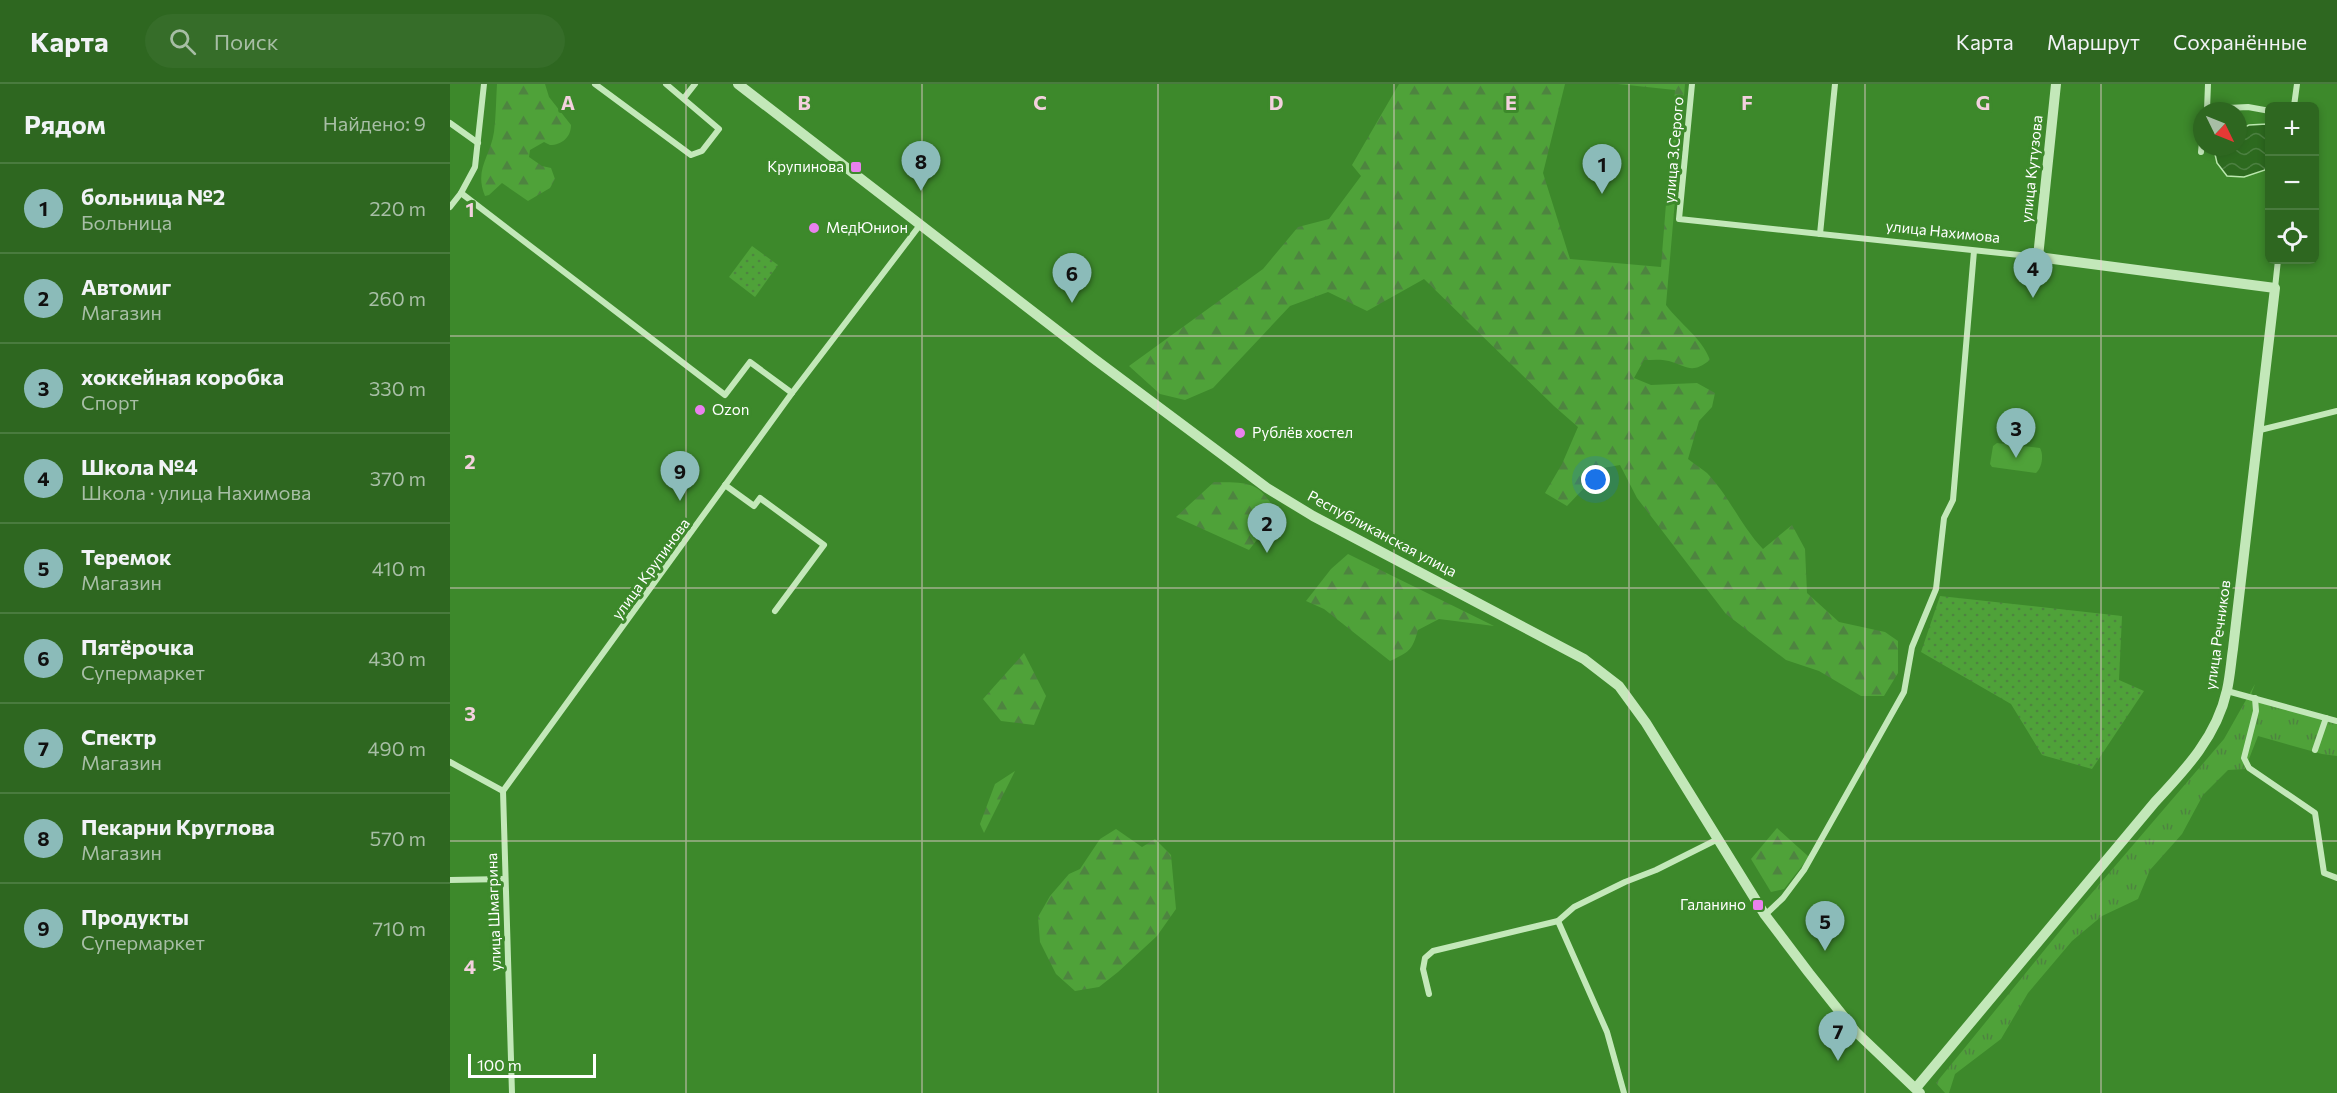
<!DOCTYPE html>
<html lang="ru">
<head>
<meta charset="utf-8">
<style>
	:root { --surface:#2e6720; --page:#366d29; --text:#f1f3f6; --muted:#a7bea5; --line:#497b3e; --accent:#8bbbb9 }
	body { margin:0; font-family:Commissioner,sans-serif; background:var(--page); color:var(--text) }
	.controls { position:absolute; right:18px; top:18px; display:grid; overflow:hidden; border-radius:9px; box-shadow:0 3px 9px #0003 }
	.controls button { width:54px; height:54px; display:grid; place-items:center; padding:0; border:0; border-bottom:2px solid var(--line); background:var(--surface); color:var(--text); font:30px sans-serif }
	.compass { position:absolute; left:1743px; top:18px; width:54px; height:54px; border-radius:50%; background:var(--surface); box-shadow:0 3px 9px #0003; rotate:133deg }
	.scale { position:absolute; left:18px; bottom:15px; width:128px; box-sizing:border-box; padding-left:6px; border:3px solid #fff; border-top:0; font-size:16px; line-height:21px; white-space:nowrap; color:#fff; -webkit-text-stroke:4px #3d892b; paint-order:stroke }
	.you { position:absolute; left:1146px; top:396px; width:21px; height:21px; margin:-15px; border:4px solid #fff; border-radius:50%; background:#1a73e8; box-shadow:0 0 0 9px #1a73e833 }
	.badge { display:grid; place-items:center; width:39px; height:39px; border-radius:50%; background:var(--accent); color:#111; font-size:20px; font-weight:700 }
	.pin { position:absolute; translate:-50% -50px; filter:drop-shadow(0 2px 3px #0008) }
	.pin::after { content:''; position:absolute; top:32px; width:21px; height:18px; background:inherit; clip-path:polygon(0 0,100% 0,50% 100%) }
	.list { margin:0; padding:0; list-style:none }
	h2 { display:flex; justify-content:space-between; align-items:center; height:78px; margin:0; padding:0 24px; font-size:26px }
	h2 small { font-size:20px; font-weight:400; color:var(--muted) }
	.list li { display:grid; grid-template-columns:39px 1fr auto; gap:18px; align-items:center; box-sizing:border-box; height:90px; padding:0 24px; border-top:2px solid var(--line) }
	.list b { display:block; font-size:22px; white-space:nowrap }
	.list p { margin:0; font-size:20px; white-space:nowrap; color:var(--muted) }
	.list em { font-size:20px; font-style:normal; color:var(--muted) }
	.icon { flex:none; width:33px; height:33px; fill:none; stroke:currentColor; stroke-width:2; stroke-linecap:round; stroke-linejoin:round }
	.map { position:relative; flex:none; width:1887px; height:1009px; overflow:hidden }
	header { display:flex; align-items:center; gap:36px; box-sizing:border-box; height:84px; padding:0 30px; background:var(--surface); border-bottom:2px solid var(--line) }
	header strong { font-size:28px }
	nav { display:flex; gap:33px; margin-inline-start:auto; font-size:21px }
	.search { width:420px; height:54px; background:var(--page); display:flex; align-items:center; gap:15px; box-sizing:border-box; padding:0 21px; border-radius:33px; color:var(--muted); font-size:22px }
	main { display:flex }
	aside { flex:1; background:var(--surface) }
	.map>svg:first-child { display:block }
	.grass { fill:url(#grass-tufts) }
	.forest { fill:url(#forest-firs) }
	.park { fill:url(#park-dots) }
	.pitch { fill:#4fa239 }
	.water { fill:url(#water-waves); stroke:#bbe8ae; stroke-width:1.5 }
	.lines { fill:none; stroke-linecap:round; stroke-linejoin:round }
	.minor { stroke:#c3e8b9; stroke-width:6 }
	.tertiary { stroke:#c3e8b9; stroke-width:10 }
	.grid { fill:none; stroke:#f3d1de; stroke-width:1.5; stroke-opacity:0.55 }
	.poi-dot { fill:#e981ee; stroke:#3d892b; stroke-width:2 }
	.labels { text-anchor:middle; stroke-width:6; stroke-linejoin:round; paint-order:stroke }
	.street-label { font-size:15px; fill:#fff; stroke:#3d892b }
	.poi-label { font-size:15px; fill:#fff; stroke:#3d892b; text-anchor:start }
	.grid-label { font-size:20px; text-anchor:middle; font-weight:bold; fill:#f3d1de; stroke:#3d892b; stroke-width:6; stroke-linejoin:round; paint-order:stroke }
</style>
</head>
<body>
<header>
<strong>Карта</strong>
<div class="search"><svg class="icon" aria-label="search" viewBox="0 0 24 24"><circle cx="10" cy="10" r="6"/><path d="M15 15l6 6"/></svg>Поиск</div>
<nav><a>Карта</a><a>Маршрут</a><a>Сохранённые</a></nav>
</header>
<main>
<aside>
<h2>Рядом<small>Найдено: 9</small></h2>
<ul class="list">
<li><span class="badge">1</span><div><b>больница №2</b><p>Больница</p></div><em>220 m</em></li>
<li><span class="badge">2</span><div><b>Автомиг</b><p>Магазин</p></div><em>260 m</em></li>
<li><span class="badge">3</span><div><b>хоккейная коробка</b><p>Спорт</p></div><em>330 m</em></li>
<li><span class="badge">4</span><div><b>Школа №4</b><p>Школа · улица Нахимова</p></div><em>370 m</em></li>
<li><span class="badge">5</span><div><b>Теремок</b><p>Магазин</p></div><em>410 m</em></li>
<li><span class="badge">6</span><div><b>Пятёрочка</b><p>Супермаркет</p></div><em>430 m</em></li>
<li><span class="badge">7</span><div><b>Спектр</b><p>Магазин</p></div><em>490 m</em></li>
<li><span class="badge">8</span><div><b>Пекарни Круглова</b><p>Магазин</p></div><em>570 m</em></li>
<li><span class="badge">9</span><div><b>Продукты</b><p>Супермаркет</p></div><em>710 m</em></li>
</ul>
</aside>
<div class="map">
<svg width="1887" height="1009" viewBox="0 0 1887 1009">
	<defs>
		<pattern id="grass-tufts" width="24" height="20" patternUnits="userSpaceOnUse" patternTransform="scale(1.5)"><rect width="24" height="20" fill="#4fa239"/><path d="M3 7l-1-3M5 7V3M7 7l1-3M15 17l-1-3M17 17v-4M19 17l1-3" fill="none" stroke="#4e8440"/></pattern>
		<pattern id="forest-firs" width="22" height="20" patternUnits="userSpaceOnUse" patternTransform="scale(1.5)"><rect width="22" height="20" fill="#4fa239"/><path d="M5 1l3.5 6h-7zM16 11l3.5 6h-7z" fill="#4e8440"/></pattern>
		<pattern id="park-dots" width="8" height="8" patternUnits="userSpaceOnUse" patternTransform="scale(1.5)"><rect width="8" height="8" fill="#4fa239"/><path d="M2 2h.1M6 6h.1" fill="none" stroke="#4e8440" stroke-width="1.8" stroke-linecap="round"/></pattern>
		<pattern id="water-waves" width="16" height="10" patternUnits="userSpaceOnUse" patternTransform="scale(1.5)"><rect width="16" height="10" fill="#2d6a1f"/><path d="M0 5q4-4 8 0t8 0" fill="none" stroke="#4c8041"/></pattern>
	</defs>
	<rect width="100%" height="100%" fill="#3d892b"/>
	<path class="grass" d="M1805,600L1801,611L1887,636V672L1872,670L1808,652L1795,685L1778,686L1753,711L1732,750L1700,786L1688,815L1652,832L1622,857L1578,909L1551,955L1505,990L1499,1009H1495L1486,999L1623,831L1774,655Z"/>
	<g class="forest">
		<path d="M47,0H95L99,13L121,41C121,53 112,61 100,61L94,58L80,66L79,73L92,82L101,84L105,95L100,104L78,117L52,99L39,111L35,112C24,85 40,74 44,48C46,32 46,16 47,0Z"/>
		<path d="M949,0H1115L1093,89L1120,175L1211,183L1225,6L1168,0H1235L1216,221C1231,241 1251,253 1260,276C1242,290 1238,283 1219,277C1211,275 1202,276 1194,276L1184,294L1201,301L1247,299L1265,309L1262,323L1249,337L1238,375C1244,380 1251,384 1257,389C1279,412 1291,442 1313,465L1342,441L1355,465L1357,509L1389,538L1435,548L1448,557V589L1434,612H1411L1369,587L1336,576L1276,530L1187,414L1170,381L1153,384L1117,422L1095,409L1112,380L1128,343L1104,322L974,195L917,227L878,208L840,222L763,304L735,316L710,310L679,282L813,185L848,143L879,135L911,92L902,81Z"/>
		<path d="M764,398C799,399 809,396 827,430L799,466L726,433Z"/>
		<path d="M898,470L1044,542L989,535L968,546C962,567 959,568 940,577L874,525L856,517L881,485Z"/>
		<path d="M574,569L596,612L584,641L551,637L533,615Z"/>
		<path d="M565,687L534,749L530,740L545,700Z"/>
		<path d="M1327,744L1359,773L1334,805L1321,808L1301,775Z"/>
		<path d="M666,745L692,763L705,755L721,771L726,825L707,852L668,888L649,903L625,907L606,890L590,858L588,833L600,812L619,790L630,785L650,755Z"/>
	</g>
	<g class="park">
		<path d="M302,162L328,181L305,213L279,193Z"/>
		<path d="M1490,512L1672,532L1669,596L1694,607L1642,685L1592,671L1561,620L1471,568Z"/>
	</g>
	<path class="pitch" d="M1547,359L1590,364C1594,371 1592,384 1586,389L1542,383L1540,380L1543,362Z"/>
	<path class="water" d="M1817,40L1819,42V77L1815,86L1794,93L1777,92L1767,79L1764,66L1766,63H1788V46L1799,41Z"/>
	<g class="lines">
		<g class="minor">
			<path d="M145,0L241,71L252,67L269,45L216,0"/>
			<path d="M1242,0L1229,135L1588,173"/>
			<path d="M234,14L245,0"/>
			<path d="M1844,22L1847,0"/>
			<path d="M1757,25L1798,23L1820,27"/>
			<path d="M1757,26L1758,0"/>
			<path d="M0,39L28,59"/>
			<path d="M1751,68L1752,58"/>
			<path d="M11,109L275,311L300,278L342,309"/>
			<path d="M0,123L11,109L25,83L34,0"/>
			<path d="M1370,150L1385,0"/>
			<path d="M1825,204L1828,176"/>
			<path d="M1810,346L1887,327"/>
			<path d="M275,401L304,422L310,414L374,461L325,527"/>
			<path d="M1777,607L1887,637"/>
			<path d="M1805,614L1806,627L1794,674L1799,684L1865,729L1874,789L1887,794"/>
			<path d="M1865,666L1876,634"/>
			<path d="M0,678L53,707"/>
			<path d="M53,707L342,309L470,141"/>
			<path d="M53,707L62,1009"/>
			<path d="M0,796L55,795"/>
			<path d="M1315,831L1333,814L1354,786L1454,608L1462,563L1486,505L1494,434L1503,416L1524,167"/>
			<path d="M1108,837L1157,948L1174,1009"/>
			<path d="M979,910L973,885L975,874L983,867L1108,837L1124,823L1175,798L1206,786L1268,755"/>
		</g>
		<g class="tertiary">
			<path d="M288,0L643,274L817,404L863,432L1134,575L1169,602L1196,639L1315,831L1359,889L1406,948L1470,1009"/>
			<path d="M1466,1004L1705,718C1736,685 1767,652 1777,606C1780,593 1781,578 1783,565L1825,204L1588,173L1606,0"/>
		</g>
	</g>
	<path class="grid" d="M236,0V1009M472,0V1009M708,0V1009M944,0V1009M1179,0V1009M1415,0V1009M1651,0V1009M0,252H1887M0,504H1887M0,757H1887"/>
	<g class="poi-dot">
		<rect x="400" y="77" width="12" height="12" rx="3"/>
		<circle cx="364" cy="144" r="6"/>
		<circle cx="250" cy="326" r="6"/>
		<circle cx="790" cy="349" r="6"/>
		<rect x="1302" y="815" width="12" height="12" rx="3"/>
	</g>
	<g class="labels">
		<g class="street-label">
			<text transform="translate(1224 66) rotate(-85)" y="5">улица З.Серого</text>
			<text transform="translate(1582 85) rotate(-84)" y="5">улица Кутузова</text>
			<text transform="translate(1493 148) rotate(6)" y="5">улица Нахимова</text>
			<text transform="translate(932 450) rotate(28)" y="5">Республиканская улица</text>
			<text transform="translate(201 485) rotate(-54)" y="5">улица Крупинова</text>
			<text transform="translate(1768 551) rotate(-82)" y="5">улица Речников</text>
			<text transform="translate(44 828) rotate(-92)" y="5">улица Шмагрина</text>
		</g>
		<g class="poi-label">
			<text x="394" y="88" text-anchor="end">Крупинова</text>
			<text x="376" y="149">МедЮнион</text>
			<text x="262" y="331">Ozon</text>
			<text x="802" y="354">Рублёв хостел</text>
			<text x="1296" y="826" text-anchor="end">Галанино</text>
		</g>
	</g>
	<g class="grid-label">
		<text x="118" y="26">A</text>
		<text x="354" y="26">B</text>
		<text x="590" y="26">C</text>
		<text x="826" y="26">D</text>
		<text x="1061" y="26">E</text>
		<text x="1297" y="26">F</text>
		<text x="1533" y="26">G</text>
		<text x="20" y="133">1</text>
		<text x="20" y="385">2</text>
		<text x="20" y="637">3</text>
		<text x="20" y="890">4</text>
	</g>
</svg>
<div class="controls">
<button>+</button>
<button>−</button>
<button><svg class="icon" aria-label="locate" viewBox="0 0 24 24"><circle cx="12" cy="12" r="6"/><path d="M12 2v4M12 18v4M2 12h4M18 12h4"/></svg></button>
</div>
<svg class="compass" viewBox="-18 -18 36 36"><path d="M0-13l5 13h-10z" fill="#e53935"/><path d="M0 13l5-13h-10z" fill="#a7bea5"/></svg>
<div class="scale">100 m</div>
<div class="you"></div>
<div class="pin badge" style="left:1152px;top:110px">1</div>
<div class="pin badge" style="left:817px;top:469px">2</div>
<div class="pin badge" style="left:1566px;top:374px">3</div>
<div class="pin badge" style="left:1583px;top:214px">4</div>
<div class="pin badge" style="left:1375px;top:867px">5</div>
<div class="pin badge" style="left:622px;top:219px">6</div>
<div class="pin badge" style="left:1388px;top:977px">7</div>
<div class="pin badge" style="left:471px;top:107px">8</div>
<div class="pin badge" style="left:230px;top:417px">9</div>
</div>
</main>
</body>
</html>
